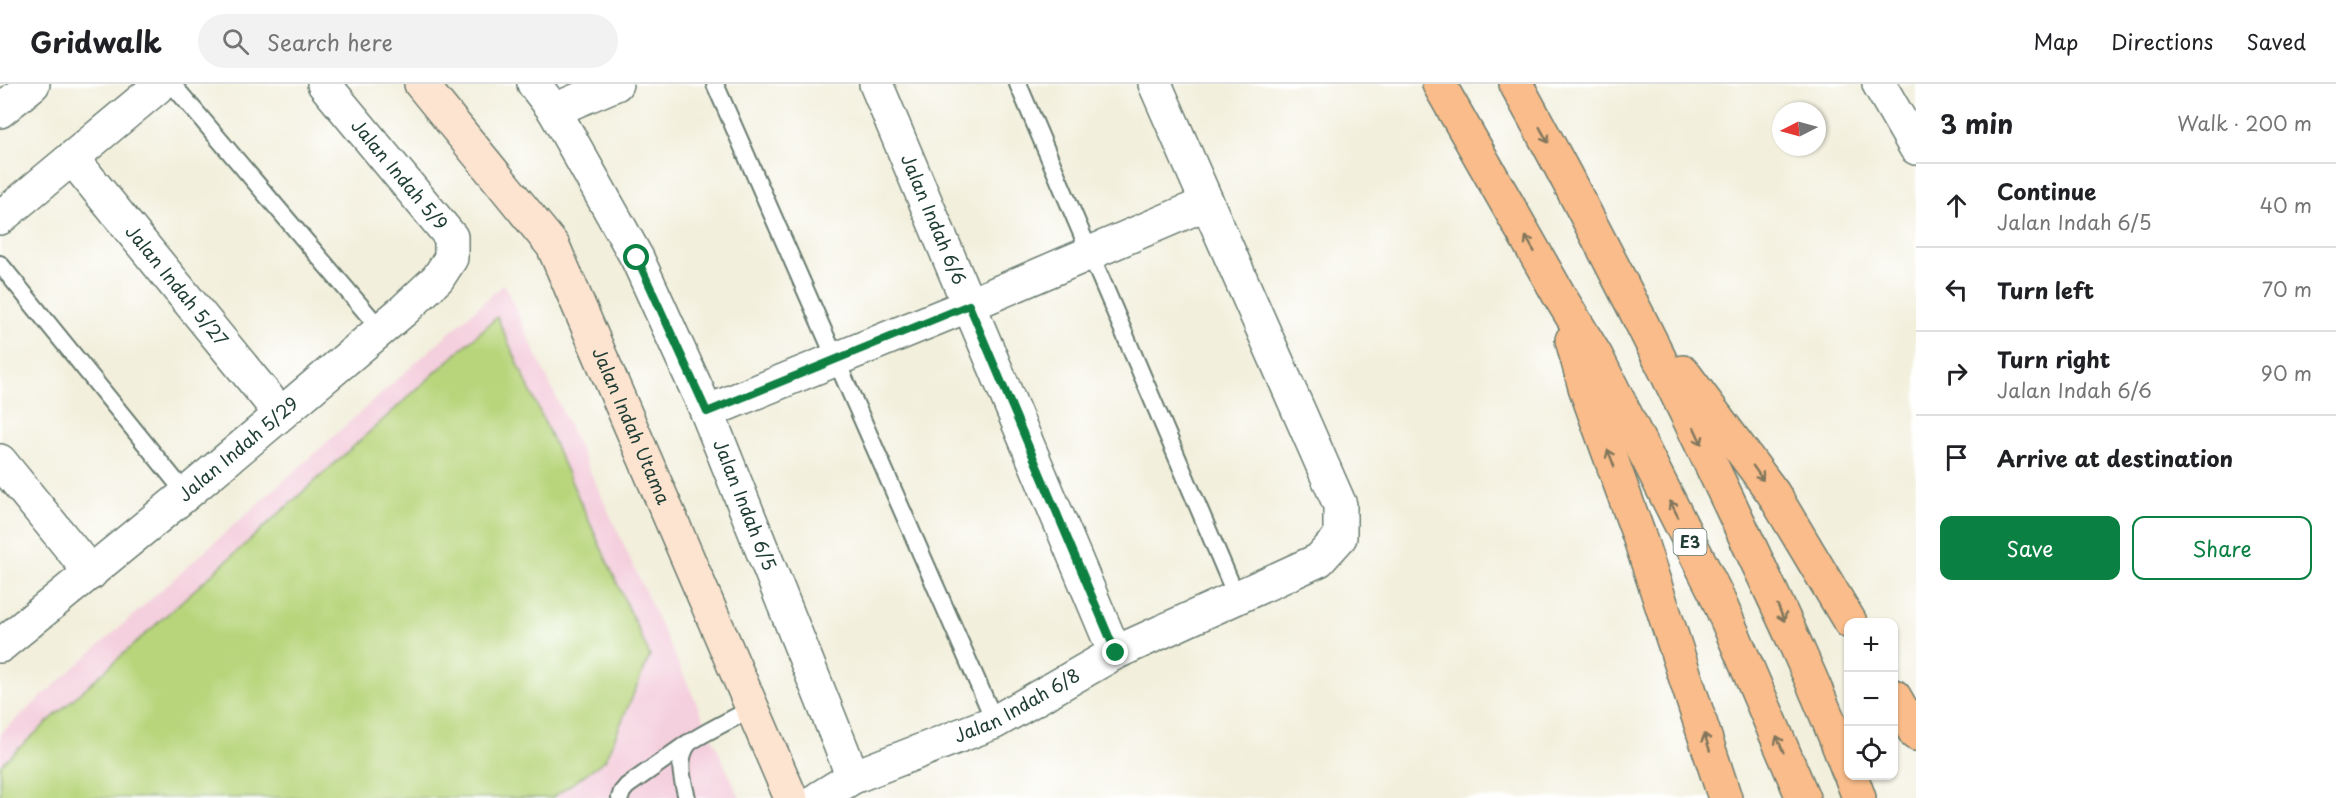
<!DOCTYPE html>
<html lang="en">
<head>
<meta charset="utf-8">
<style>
	:root { --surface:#fff; --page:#f2f2f2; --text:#202124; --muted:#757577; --line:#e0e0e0; --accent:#0b8043 }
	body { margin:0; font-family:"Playpen Sans",sans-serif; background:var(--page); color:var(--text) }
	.controls { position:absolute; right:18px; bottom:18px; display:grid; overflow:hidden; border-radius:12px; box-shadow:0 2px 4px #0004 }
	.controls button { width:54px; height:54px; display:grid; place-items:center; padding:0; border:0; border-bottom:2px solid var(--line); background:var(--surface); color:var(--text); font:30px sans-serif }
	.compass { position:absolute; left:1772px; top:18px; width:54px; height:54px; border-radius:50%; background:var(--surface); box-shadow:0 2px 4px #0004; rotate:264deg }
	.stop { position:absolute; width:18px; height:18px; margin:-14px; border:4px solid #0b8043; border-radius:50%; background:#fff }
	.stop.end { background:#0b8043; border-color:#fff; box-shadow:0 2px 6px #0008 }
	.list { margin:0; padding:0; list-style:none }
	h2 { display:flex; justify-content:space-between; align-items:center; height:78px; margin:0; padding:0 24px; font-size:26px }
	h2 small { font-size:20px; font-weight:400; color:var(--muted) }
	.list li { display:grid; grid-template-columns:39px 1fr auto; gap:18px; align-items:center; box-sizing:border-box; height:84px; padding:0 24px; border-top:2px solid var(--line) }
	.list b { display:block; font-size:22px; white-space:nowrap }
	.list p { margin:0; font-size:20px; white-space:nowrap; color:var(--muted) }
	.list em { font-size:20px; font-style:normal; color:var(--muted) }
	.actions { display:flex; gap:12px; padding:18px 24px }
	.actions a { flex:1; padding:14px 0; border:2px solid var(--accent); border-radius:12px; text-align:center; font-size:21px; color:var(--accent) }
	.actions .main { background:var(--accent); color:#fff }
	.icon { flex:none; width:33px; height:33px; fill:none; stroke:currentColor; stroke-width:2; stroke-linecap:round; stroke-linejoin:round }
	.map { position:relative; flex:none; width:1916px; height:714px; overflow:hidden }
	header { display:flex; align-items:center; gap:36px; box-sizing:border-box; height:84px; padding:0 30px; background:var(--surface); border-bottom:2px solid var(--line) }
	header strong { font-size:28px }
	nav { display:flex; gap:33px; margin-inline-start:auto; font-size:21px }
	.search { width:420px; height:54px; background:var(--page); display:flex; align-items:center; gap:15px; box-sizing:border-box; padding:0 21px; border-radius:33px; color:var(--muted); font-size:22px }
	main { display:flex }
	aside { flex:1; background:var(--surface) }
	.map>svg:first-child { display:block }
	.built { fill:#f4cfdd }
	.green { fill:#b8d57c; stroke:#6c8958; stroke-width:1.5 }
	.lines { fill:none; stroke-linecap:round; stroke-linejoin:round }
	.lane-casing { stroke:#697b6f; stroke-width:20 }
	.street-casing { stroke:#697b6f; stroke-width:36 }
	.secondary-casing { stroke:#697b6f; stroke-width:36 }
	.highway-casing { stroke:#697b6f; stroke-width:36 }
	.lane { stroke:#fff; stroke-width:16 }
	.street { stroke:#fff; stroke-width:33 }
	.secondary { stroke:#fde4d0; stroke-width:33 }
	.highway { stroke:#f9bc8a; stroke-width:33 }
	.oneway { stroke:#81765b }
	.route { stroke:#0b8043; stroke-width:8 }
	.labels { text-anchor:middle; stroke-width:5; stroke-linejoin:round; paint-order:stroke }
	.shield { fill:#fff; stroke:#627771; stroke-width:1.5 }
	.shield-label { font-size:16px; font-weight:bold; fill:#1f3d34 }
	.street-label { font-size:18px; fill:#1f3d34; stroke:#fff }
</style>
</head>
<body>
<header>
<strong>Gridwalk</strong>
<div class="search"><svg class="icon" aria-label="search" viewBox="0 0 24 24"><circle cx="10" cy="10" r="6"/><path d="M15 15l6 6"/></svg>Search here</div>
<nav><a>Map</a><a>Directions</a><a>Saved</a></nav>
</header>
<main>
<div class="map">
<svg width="1916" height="714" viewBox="0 0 1916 714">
	<rect width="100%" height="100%" fill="#fff"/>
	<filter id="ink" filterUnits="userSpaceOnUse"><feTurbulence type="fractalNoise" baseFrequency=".0167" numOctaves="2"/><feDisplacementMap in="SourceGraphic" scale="12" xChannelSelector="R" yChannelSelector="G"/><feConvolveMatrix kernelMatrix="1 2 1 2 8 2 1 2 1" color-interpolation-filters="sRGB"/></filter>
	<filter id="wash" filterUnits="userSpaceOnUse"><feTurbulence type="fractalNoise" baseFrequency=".008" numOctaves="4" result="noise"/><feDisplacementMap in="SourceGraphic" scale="24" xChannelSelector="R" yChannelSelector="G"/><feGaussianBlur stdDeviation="1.35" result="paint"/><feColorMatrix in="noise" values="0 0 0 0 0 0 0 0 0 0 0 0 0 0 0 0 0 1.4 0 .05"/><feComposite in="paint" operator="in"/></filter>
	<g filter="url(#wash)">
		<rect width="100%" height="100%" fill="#f2efdc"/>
		<path class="built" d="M504,200L740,714H0V650Z"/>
		<path class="green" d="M497,233L650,572L605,676L552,714H0V681Z"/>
	</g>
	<g filter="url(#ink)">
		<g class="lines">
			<defs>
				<g id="lane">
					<path d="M172,0L381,246"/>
					<path d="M715,0L995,638"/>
					<path d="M1018,0L1237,514"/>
					<path d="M0,180L186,410"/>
					<path d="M620,714L622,708L627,702L688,659"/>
					<path d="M687,714C683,698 676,675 688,660C693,654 742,630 753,624"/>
				</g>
				<g id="street">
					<path id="s1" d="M534,0L554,26L637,174L707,328L853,693"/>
					<path id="s2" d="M876,0L1115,569"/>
					<path d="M1879,0L1916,64"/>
					<path d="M554,26L616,0"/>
					<path d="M0,27L33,0"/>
					<path id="s3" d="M72,74L280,329"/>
					<path d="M0,134L161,0"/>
					<path d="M707,328L969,221L1207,119"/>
					<path d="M0,377L91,489"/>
					<path id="s4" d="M0,562L186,410L403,227L438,194L451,174V153L324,0"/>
					<path id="s5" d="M819,714L853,693L995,638L1115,569L1319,476L1340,453V421L1155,0"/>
				</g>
				<g id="secondary">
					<path id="s6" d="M421,0L553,162L791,714"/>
				</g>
				<g id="highway">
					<path d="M1439,0L1559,211L1596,272L1715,508L1803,714"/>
					<path d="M1516,0C1594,142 1667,286 1736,433C1775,516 1816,600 1848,686"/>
					<path d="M1572,256L1585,303L1638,449L1725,714"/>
					<path d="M1683,288L1773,409L1850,538"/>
					<path d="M1894,612L1916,650"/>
					<path d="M1851,692L1859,714"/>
				</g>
			</defs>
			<use href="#lane" class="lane-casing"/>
			<use href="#street" class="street-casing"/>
			<use href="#secondary" class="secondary-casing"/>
			<use href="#highway" class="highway-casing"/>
			<use href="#lane" class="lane"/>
			<use href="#street" class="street"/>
			<use href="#secondary" class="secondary"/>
			<use href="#highway" class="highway"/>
		</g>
		<defs><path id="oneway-shaft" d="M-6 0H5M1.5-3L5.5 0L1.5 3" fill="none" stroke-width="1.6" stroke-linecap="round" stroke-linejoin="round" transform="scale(1.5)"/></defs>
		<g class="oneway">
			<use href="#oneway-shaft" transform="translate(1544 51) rotate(61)"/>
			<use href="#oneway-shaft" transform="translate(1530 160) rotate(-120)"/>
			<use href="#oneway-shaft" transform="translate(1698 352) rotate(65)"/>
			<use href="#oneway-shaft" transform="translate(1611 374) rotate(-111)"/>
			<use href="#oneway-shaft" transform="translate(1758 389) rotate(55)"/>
			<use href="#oneway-shaft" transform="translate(1674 425) rotate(-117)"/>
			<use href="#oneway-shaft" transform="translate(1781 529) rotate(67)"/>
			<use href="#oneway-shaft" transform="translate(1707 658) rotate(-108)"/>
			<use href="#oneway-shaft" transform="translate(1780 660) rotate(-113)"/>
		</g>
	</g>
	<g class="lines" filter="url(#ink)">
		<path class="route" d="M637,174L707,328L969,221L1116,569"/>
	</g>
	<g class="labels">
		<rect class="shield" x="1673.5" y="445" width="33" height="26" rx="4.5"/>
		<g class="shield-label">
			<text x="1690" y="464">E3</text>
		</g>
		<g class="street-label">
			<text transform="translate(399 91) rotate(50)" y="6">Jalan Indah 5/9</text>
			<text dy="6" stroke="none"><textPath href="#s2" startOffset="147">Jalan Indah 6/6</textPath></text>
			<text dy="6" stroke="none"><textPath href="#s3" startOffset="165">Jalan Indah 5/27</textPath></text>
			<text dy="6" stroke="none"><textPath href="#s6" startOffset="405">Jalan Indah Utama</textPath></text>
			<text dy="6" stroke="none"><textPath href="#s4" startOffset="309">Jalan Indah 5/29</textPath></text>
			<text dy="6" stroke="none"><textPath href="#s1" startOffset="472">Jalan Indah 6/5</textPath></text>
			<text dy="6" stroke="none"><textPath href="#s5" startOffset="219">Jalan Indah 6/8</textPath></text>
		</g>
	</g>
</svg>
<div class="controls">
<button>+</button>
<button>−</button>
<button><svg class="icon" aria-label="locate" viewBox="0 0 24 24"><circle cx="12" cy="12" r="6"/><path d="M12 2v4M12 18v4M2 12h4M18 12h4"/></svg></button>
</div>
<svg class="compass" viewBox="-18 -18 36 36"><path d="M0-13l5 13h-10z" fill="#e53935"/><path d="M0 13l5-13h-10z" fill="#757577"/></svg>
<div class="stop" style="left:637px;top:174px"></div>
<div class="stop end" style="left:1116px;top:569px"></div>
</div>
<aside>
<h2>3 min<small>Walk · 200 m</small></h2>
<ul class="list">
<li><svg class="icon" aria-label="ahead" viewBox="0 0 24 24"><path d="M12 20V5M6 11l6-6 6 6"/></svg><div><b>Continue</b><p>Jalan Indah 6/5</p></div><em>40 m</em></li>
<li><svg class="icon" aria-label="left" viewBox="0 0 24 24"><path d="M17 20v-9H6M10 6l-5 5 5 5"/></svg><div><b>Turn left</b></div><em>70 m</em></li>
<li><svg class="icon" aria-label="right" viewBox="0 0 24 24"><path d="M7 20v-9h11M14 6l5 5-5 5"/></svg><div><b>Turn right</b><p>Jalan Indah 6/6</p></div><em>90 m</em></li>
<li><svg class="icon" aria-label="arrive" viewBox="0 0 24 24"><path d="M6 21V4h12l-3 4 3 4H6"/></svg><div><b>Arrive at destination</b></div></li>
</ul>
<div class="actions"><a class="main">Save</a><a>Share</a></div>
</aside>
</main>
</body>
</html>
